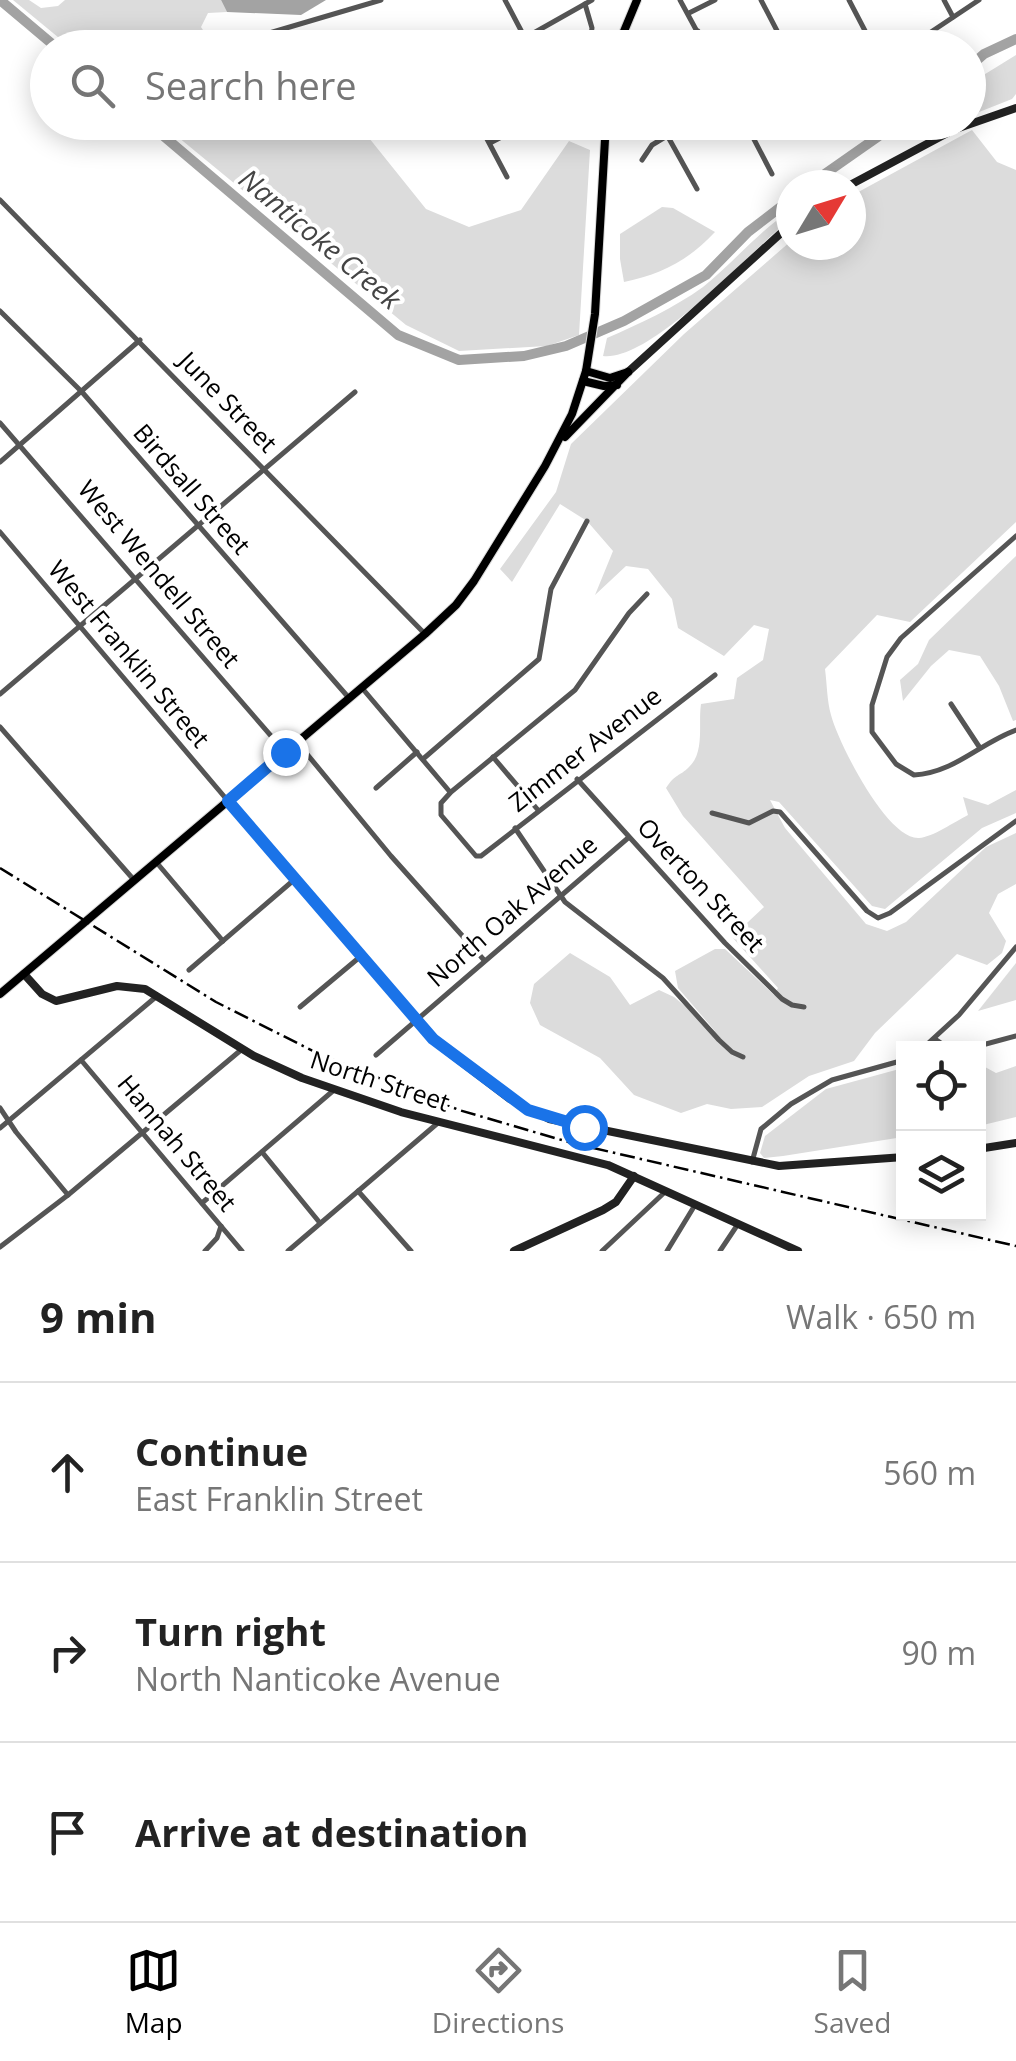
<!DOCTYPE html>
<html lang="en">
<head>
<meta charset="utf-8">
<style>
	:root { --surface:#fff; --page:#f2f2f2; --text:#222; --muted:#767676; --line:#e0e0e0; --accent:#000 }
	body { margin:0; font-family:"Open Sans",sans-serif; background:var(--page); color:var(--text) }
	.controls { position:absolute; right:30px; bottom:30px; display:grid; overflow:hidden; border-radius:0px; box-shadow:0 5px 25px #0003 }
	.controls button { width:90px; height:90px; display:grid; place-items:center; padding:0; border:0; border-bottom:2px solid var(--line); background:var(--surface); color:var(--text); font:50px sans-serif }
	.compass { position:absolute; left:776px; top:170px; width:90px; height:90px; border-radius:50%; background:var(--surface); box-shadow:0 5px 25px #0003; rotate:52deg }
	.stop { position:absolute; width:30px; height:30px; margin:-22px; border:8px solid #1a73e8; border-radius:50%; background:#fff }
	.stop.end { background:#1a73e8; border-color:#fff; box-shadow:0 2px 10px #0008 }
	.list { margin:0; padding:0; list-style:none }
	h2 { display:flex; justify-content:space-between; align-items:center; height:130px; margin:0; padding:0 40px; font-size:42px }
	h2 small { font-size:32px; font-weight:400; color:var(--muted) }
	.list li { display:grid; grid-template-columns:65px 1fr auto; gap:30px; align-items:center; box-sizing:border-box; height:180px; padding:0 40px; border-top:2px solid var(--line) }
	.list b { display:block; font-size:38px; white-space:nowrap }
	.list p { margin:0; font-size:32px; white-space:nowrap; color:var(--muted) }
	.list em { font-size:32px; font-style:normal; color:var(--muted) }
	.icon { flex:none; width:55px; height:55px; fill:none; stroke:currentColor; stroke-width:2; stroke-linecap:round; stroke-linejoin:round }
	.map { position:relative; flex:none; width:1016px; height:1251px; overflow:hidden }
	.search { position:absolute; background:var(--surface); box-shadow:0 5px 25px #0003; left:30px; right:30px; top:30px; height:110px; display:flex; align-items:center; gap:25px; box-sizing:border-box; padding:0 35px; border-radius:55px; color:var(--muted); font-size:38px }
	.sheet { height:670px; background:var(--surface) }
	nav { display:flex; justify-content:space-around; align-items:center; box-sizing:border-box; height:140px; border-top:2px solid var(--line); background:var(--surface); font-size:28px; color:var(--muted) }
	nav a { display:grid; justify-items:center; gap:5px }
	nav .on { color:var(--accent) }
	.map>svg:first-child { display:block }
	.green { fill:#dcdcdc }
	.water { fill:#a3a3a3 }
	.lines { fill:none; stroke-linecap:round; stroke-linejoin:round }
	.river { stroke:#a3a3a3; stroke-width:10 }
	.primary-casing { stroke:#dbdbdb; stroke-width:10 }
	.street { stroke:#555; stroke-width:5 }
	.secondary { stroke:#222; stroke-width:8 }
	.primary { stroke:#000; stroke-width:8 }
	.rail { stroke:#000; stroke-width:2.5; stroke-dasharray:15 5 2.5 5; stroke-linecap:butt }
	.route { stroke:#1a73e8; stroke-width:12 }
	.labels { text-anchor:middle; stroke-width:8; stroke-linejoin:round; paint-order:stroke }
	.street-label { font-size:25px; fill:#000; stroke:#fff }
	.water-label { font-size:28px; font-style:italic; fill:#444; stroke:#fff }
</style>
</head>
<body>
<div class="map">
<svg width="1016" height="1251" viewBox="0 0 1016 1251">
	<rect width="100%" height="100%" fill="#fff"/>
	<g class="green">
		<path d="M13,0H29L41,8L58,6L65,0H221L227,12L208,13L201,27L214,47H70Z"/>
		<path d="M1016,55V94L1012,99L969,116V84Z"/>
		<path d="M161,123H357L426,209L469,227L521,210L569,141L590,150L579,335L547,346L459,351L406,325Z"/>
		<path d="M972,130L997,162L1016,170V522L910,622L877,615L825,669C827,684 827,701 831,715C838,742 887,840 919,838C933,837 954,822 968,815L963,797L988,805L1016,790V813L982,828L885,909L872,906L779,802L770,800L785,828L866,924L887,931L906,922L986,847L1016,833V884L998,894L989,913L1006,941L1002,953L987,965L957,954L875,1033L854,1061L809,1076L762,1107L731,1109L707,1104L681,1113L634,1095L600,1058L540,1025L530,1003L534,984L570,953L610,977L630,1005L659,990L674,997L715,1031L678,988L675,971L715,949H725L774,995L778,988L732,937L764,907L683,816L666,788C676,773 679,777 689,767C705,752 698,724 701,704L734,699L737,678L763,660L769,629L754,625L724,656L678,628L672,599L648,569L626,566L595,595L613,551L587,521L560,504L512,582L500,569L556,492L571,444L684,334L791,241V245H851V196Z"/>
		<path d="M662,207L673,208L715,232C689,260 662,274 624,282L620,259V234Z"/>
		<path d="M791,210V218C752,250 651,362 603,356L607,338C639,324 674,308 703,287C734,262 758,232 791,210Z"/>
		<path d="M1016,556V720L1013,721L999,686L980,656L949,650L931,666L903,701L900,680L918,664L929,640Z"/>
		<path d="M1016,963V1000L978,1011Z"/>
		<path d="M979,1056H983L985,1067L996,1073L1016,1066V1117L979,1126Z"/>
		<path d="M903,1068V1137L783,1156L764,1158L760,1153L765,1136L826,1089Z"/>
	</g>
	<path class="water" d="M221,0H326L301,15L227,12Z"/>
	<g class="lines">
		<g class="river">
			<path d="M0,0L57,48"/>
			<path d="M968,68L984,54L1016,39"/>
			<path d="M147,122L398,335L459,360L524,356L566,346L624,321L706,275L748,232L791,199"/>
			<path d="M809,185L899,122"/>
		</g>
		<defs>
			<g id="primary">
				<path d="M617,48L637,0"/>
				<path d="M586,371L610,378L628,372"/>
				<path d="M583,381L604,386L617,385"/>
				<path d="M565,437L628,372"/>
				<path d="M0,994L425,634L456,605L474,581L545,466L572,414L586,371L595,314L606,122"/>
			</g>
		</defs>
		<use href="#primary" class="primary-casing"/>
		<g class="street">
			<path d="M505,0L525,38"/>
			<path d="M680,0L706,48"/>
			<path d="M761,0L786,48"/>
			<path d="M849,0L874,48"/>
			<path d="M944,0L953,17"/>
			<path d="M585,4L592,28L589,48"/>
			<path d="M689,13L715,0"/>
			<path d="M247,48L266,34L381,0"/>
			<path d="M507,48L592,0"/>
			<path d="M668,48L698,31"/>
			<path d="M907,48L979,0"/>
			<path d="M478,122L507,177"/>
			<path d="M745,122L772,174"/>
			<path d="M667,135L697,189"/>
			<path d="M490,143L531,122"/>
			<path d="M642,160L652,145L690,122"/>
			<path d="M0,200L425,634"/>
			<path d="M0,311L82,392L349,698"/>
			<path d="M0,423L285,752"/>
			<path d="M0,462L140,340"/>
			<path d="M0,532L228,801"/>
			<path d="M1016,536L901,638L887,657L872,705V732L896,764L914,775C954,773 980,743 1016,730"/>
			<path d="M647,594L629,613L575,690L451,792L441,803V815L476,856H481L715,675"/>
			<path d="M362,688L450,792"/>
			<path d="M0,694L355,392"/>
			<path d="M951,704L980,748"/>
			<path d="M0,727L134,880"/>
			<path d="M297,742L391,856L484,960"/>
			<path d="M493,757L538,810"/>
			<path d="M423,759L539,659L551,589L587,521"/>
			<path d="M577,779L725,943L782,999L792,1005L804,1007"/>
			<path d="M376,788L417,752"/>
			<path d="M712,813L749,823L773,811L780,812L867,911L878,918L890,913L1016,821"/>
			<path d="M515,828L565,902L663,978L719,1040L732,1052L743,1057"/>
			<path d="M157,863L223,941"/>
			<path d="M189,970L295,879"/>
			<path d="M300,1007L361,956"/>
			<path d="M935,1039L948,1048"/>
			<path d="M923,1048L959,1015L1016,947"/>
			<path d="M971,1048L1016,1036"/>
			<path d="M376,1055L628,838"/>
			<path d="M81,1060L242,1251"/>
			<path d="M0,1108L16,1132L68,1195"/>
			<path d="M0,1128L157,996"/>
			<path d="M262,1152L320,1223"/>
			<path d="M752,1162L761,1129L791,1104L832,1080L904,1060"/>
			<path d="M358,1191L411,1251"/>
			<path d="M202,1203L334,1090"/>
			<path d="M0,1247L68,1195L241,1050"/>
			<path d="M205,1251L217,1238L221,1226"/>
			<path d="M288,1251L439,1122"/>
			<path d="M602,1251L666,1191"/>
			<path d="M667,1251L695,1205"/>
			<path d="M720,1251L738,1224"/>
		</g>
		<g class="secondary">
			<path d="M850,185L953,130L1016,108"/>
			<path d="M628,372L791,224"/>
			<path d="M228,801L415,1020L447,1051L510,1099L549,1119L779,1166L904,1157"/>
			<path d="M24,974L42,994L56,1001L117,986L145,989L254,1056L302,1078L401,1112L608,1165L798,1251"/>
			<path d="M978,1149L1016,1143"/>
			<path d="M514,1251L603,1210L616,1202L634,1176"/>
		</g>
		<use href="#primary" class="primary"/>
		<path class="rail" d="M0,868L216,1002L319,1054L459,1110L572,1143L1016,1246"/>
	</g>
	<g class="lines">
		<path class="route" d="M285,752L228,801L433,1039L528,1110L584,1127"/>
	</g>
	<g class="labels">
		<g class="street-label">
			<text transform="translate(228 402) rotate(46)" y="9">June Street</text>
			<text transform="translate(192 489) rotate(49)" y="9">Birdsall Street</text>
			<text transform="translate(159 574) rotate(50)" y="9">West Wendell Street</text>
			<text transform="translate(129 654) rotate(50)" y="9">West Franklin Street</text>
			<text transform="translate(585 749) rotate(-38)" y="9">Zimmer Avenue</text>
			<text transform="translate(701 885) rotate(47)" y="9">Overton Street</text>
			<text transform="translate(512 911) rotate(-41)" y="9">North Oak Avenue</text>
			<text transform="translate(380 1081) rotate(18)" y="9">North Street</text>
			<text transform="translate(177 1143) rotate(50)" y="9">Hannah Street</text>
		</g>
		<g class="water-label">
			<text transform="translate(320 239) rotate(40)" y="10">Nanticoke Creek</text>
		</g>
	</g>
</svg>
<div class="controls">
<button><svg class="icon" aria-label="locate" viewBox="0 0 24 24"><circle cx="12" cy="12" r="6"/><path d="M12 2v4M12 18v4M2 12h4M18 12h4"/></svg></button>
<button><svg class="icon" aria-label="layers" viewBox="0 0 24 24"><path d="M12 4l9 5-9 5-9-5zM3 14l9 5 9-5"/></svg></button>
</div>
<svg class="compass" viewBox="-18 -18 36 36"><path d="M0-13l5 13h-10z" fill="#e53935"/><path d="M0 13l5-13h-10z" fill="#767676"/></svg>
<div class="stop" style="left:584px;top:1127px"></div>
<div class="stop end" style="left:285px;top:752px"></div>
<div class="search"><svg class="icon" aria-label="search" viewBox="0 0 24 24"><circle cx="10" cy="10" r="6"/><path d="M15 15l6 6"/></svg>Search here</div>
</div>
<section class="sheet">
<h2>9 min<small>Walk · 650 m</small></h2>
<ul class="list">
<li><svg class="icon" aria-label="ahead" viewBox="0 0 24 24"><path d="M12 20V5M6 11l6-6 6 6"/></svg><div><b>Continue</b><p>East Franklin Street</p></div><em>560 m</em></li>
<li><svg class="icon" aria-label="right" viewBox="0 0 24 24"><path d="M7 20v-9h11M14 6l5 5-5 5"/></svg><div><b>Turn right</b><p>North Nanticoke Avenue</p></div><em>90 m</em></li>
<li><svg class="icon" aria-label="arrive" viewBox="0 0 24 24"><path d="M6 21V4h12l-3 4 3 4H6"/></svg><div><b>Arrive at destination</b></div></li>
</ul>
</section>
<nav>
<a class="on"><svg class="icon" aria-label="map" viewBox="0 0 24 24"><path d="M3 6l6-2 6 2 6-2v14l-6 2-6-2-6 2zM9 4v14M15 6v14"/></svg>Map</a>
<a><svg class="icon" aria-label="directions" viewBox="0 0 24 24"><path d="M12 3l9 9-9 9-9-9zM9 14v-3h6M13 9l2 2-2 2"/></svg>Directions</a>
<a><svg class="icon" aria-label="saved" viewBox="0 0 24 24"><path d="M7 4h10v16l-5-4-5 4z"/></svg>Saved</a>
</nav>
</body>
</html>
